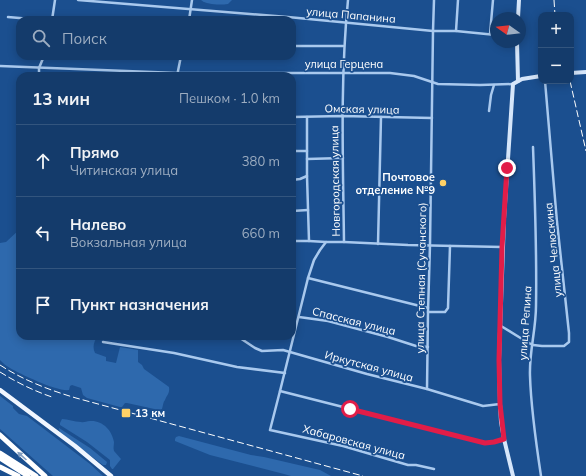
<!DOCTYPE html>
<html lang="ru">
<head>
<meta charset="utf-8">
<style>
	:root { --surface:#143b6b; --page:#1d4271; --text:#f1f3f6; --muted:#9dadc1; --line:#33557e }
	body { margin:0; font-family:Mulish,sans-serif; background:var(--page); color:var(--text) }
	.controls { position:absolute; right:12px; top:12px; display:grid; overflow:hidden; border-radius:8px; box-shadow:0 2px 10px #0003 }
	.controls button { width:36px; height:36px; display:grid; place-items:center; padding:0; border:0; border-bottom:1px solid var(--line); background:var(--surface); color:var(--text); font:20px sans-serif }
	.compass { position:absolute; left:490px; top:12px; width:36px; height:36px; border-radius:50%; background:var(--surface); box-shadow:0 2px 10px #0003; rotate:285deg }
	.stop { position:absolute; width:12px; height:12px; margin:-9px; border:3px solid #e11d48; border-radius:50%; background:#fff }
	.stop.end { background:#e11d48; border-color:#fff; box-shadow:0 1px 4px #0008 }
	.list { margin:0; padding:0; list-style:none }
	h2 { display:flex; justify-content:space-between; align-items:center; height:52px; margin:0; padding:0 16px; font-size:17px }
	h2 small { font-size:13px; font-weight:400; color:var(--muted) }
	.list li { display:grid; grid-template-columns:26px 1fr auto; gap:12px; align-items:center; box-sizing:border-box; height:72px; padding:0 16px; border-top:1px solid var(--line) }
	.list b { display:block; font-size:15px; white-space:nowrap }
	.list p { margin:0; font-size:13px; white-space:nowrap; color:var(--muted) }
	.list em { font-size:13px; font-style:normal; color:var(--muted) }
	.icon { flex:none; width:22px; height:22px; fill:none; stroke:currentColor; stroke-width:2; stroke-linecap:round; stroke-linejoin:round }
	.map { position:relative; flex:none; width:586px; height:476px; overflow:hidden }
	.search { position:absolute; background:var(--surface); box-shadow:0 2px 10px #0003; left:16px; top:16px; width:280px; height:44px; display:flex; align-items:center; gap:10px; box-sizing:border-box; padding:0 14px; border-radius:12px; color:var(--muted); font-size:15px }
	.panel { position:absolute; background:var(--surface); box-shadow:0 2px 10px #0003; left:16px; top:72px; width:280px; height:268px; border-radius:12px }
	.map>svg:first-child { display:block }
	.green { fill:#2e69ad }
	.lines { fill:none; stroke-linecap:round; stroke-linejoin:round }
	.street { stroke:#a9c9ee; stroke-width:2.5 }
	.secondary { stroke:#d6e6fa; stroke-width:4 }
	.primary { stroke:#f0f6ff; stroke-width:4.5 }
	.highway { stroke:#fff; stroke-width:5 }
	.rail { stroke:#fff; stroke-width:1; stroke-dasharray:7 3; stroke-linecap:butt }
	.oneway { fill:#829ec1 }
	.route { stroke:#e11d48; stroke-width:5 }
	.poi-dot { fill:#ffd166; stroke:#1b4f8f; stroke-width:1.5 }
	.labels { text-anchor:middle; stroke-width:3.5; stroke-linejoin:round; paint-order:stroke }
	.street-label { font-size:11px; fill:#fff; stroke:#1b4f8f }
	.poi-label { font-size:11px; font-weight:bold; fill:#fff; stroke:#1b4f8f; text-anchor:end }
</style>
</head>
<body>
<div class="map">
<svg width="586" height="476" viewBox="0 0 586 476">
	<rect width="100%" height="100%" fill="#1b4f8f"/>
	<g class="green">
		<path d="M201,0H232L228,4C220,5 207,5 201,0Z"/>
		<path d="M20,229V301L18,304V312H20V336H98C94,341 92,347 95,353L106,357V361L116,363L120,347L138,350V362L142,365L144,369L169,387C170,393 167,395 165,400C163,402 163,406 162,409L159,410L127,403H125L122,407H120L87,398L83,395L81,388L72,385L70,386L69,390C58,392 20,374 10,368C6,366 3,363 0,360V243L6,242Z"/>
		<path d="M0,396L13,406V408L19,414L27,416L90,464L103,476H53L0,429Z"/>
		<path d="M62,419C68,419 74,422 81,422C84,423 86,421 90,421C102,420 112,430 114,442C114,445 113,448 114,451L121,459L113,469H112L110,466V460L87,442L60,425V423Z"/>
		<path d="M59,428L90,448L107,462L106,465H103L60,433Z"/>
		<path d="M179,436L251,455L264,457L320,470L331,476H291L284,474L210,455L175,441V439L176,437Z"/>
	</g>
	<g class="lines">
		<g class="street">
			<path d="M78,0L288,17L433,31H456L496,35"/>
			<path d="M348,0C340,81 343,161 344,242H326L320,250L314,260L308,278L280,391L270,430L343,446L408,465H416L434,469"/>
			<path d="M8,17L42,20"/>
			<path d="M52,20L55,0"/>
			<path d="M189,20L192,0"/>
			<path d="M456,31L458,0"/>
			<path d="M490,34L493,0"/>
			<path d="M292,46H343"/>
			<path d="M0,66L177,73H390L414,76L438,84L480,85L513,84"/>
			<path d="M39,76V68L44,56"/>
			<path d="M177,76L181,56"/>
			<path d="M489,111L491,95L494,85"/>
			<path d="M292,117L342,116L432,118"/>
			<path d="M533,147C535,200 537,253 536,306C536,330 529,352 530,376C531,409 536,443 541,476"/>
			<path d="M292,151H307"/>
			<path d="M307,159L343,158"/>
			<path d="M292,180L300,179L307,176"/>
			<path d="M292,211L308,210"/>
			<path d="M292,241H309L307,176V117"/>
			<path d="M309,241L326,242"/>
			<path d="M344,242L408,245L502,247"/>
			<path d="M378,244L381,117"/>
			<path d="M308,278L428,308"/>
			<path d="M428,312H445L448,308L450,246"/>
			<path d="M299,317L328,321L388,337L416,346L428,347"/>
			<path d="M501,326L527,342L533,345L542,346H564L569,342V333L557,222L545,81"/>
			<path d="M237,336L255,348L262,351L283,350L367,374L427,389L483,406L500,404"/>
			<path d="M103,342L174,353L237,367L285,373"/>
			<path d="M427,389L428,312L430,245L433,31L434,0"/>
			<path d="M280,391L485,443L494,442L504,439"/>
		</g>
		<g class="secondary">
			<path d="M518,18L519,0"/>
			<path d="M517,42L518,81"/>
			<path d="M571,73L586,72"/>
			<path d="M513,476L504,439L501,422L500,404L499,360L504,219L513,84L522,79L541,76"/>
		</g>
		<path class="primary" d="M0,390L75,446L111,476"/>
		<g class="highway">
			<path d="M0,435L45,476"/>
			<path d="M0,453L36,476"/>
			<path d="M0,458L28,476"/>
			<path d="M0,467L18,476"/>
		</g>
		<g class="rail">
			<path d="M554,0L555,15"/>
			<path d="M570,81L586,151"/>
			<path d="M0,365C23,380 49,390 76,398L363,476"/>
			<path d="M0,372C16,382 34,391 52,397"/>
		</g>
	</g>
	<defs><path id="oneway-solid" d="M-6-.8H1V-3.2L6.5 0L1 3.2V.8H-6Z"/></defs>
	<use class="oneway" href="#oneway-solid" transform="translate(22 456) rotate(-138)"/>
	<g class="lines">
		<path class="route" d="M350,409L485,443L494,442L504,439L500,404L499,360L502,247L507,168"/>
	</g>
	<g class="poi-dot">
		<circle cx="443" cy="183" r="4"/>
		<rect x="121" y="408" width="10" height="10" rx="2"/>
	</g>
	<g class="labels">
		<g class="street-label">
			<text transform="translate(351 15) rotate(5)" y="4">улица Папанина</text>
			<text x="344" y="68">улица Герцена</text>
			<text transform="translate(362 109) rotate(1)" y="4">Омская улица</text>
			<text transform="translate(335 181) rotate(-91)" y="4">Новгородская улица</text>
			<text transform="translate(553 250) rotate(-96)" y="4">улица Челюскина</text>
			<text transform="translate(421 278) rotate(-89)" y="4">улица Степная (Сучанского)</text>
			<text transform="translate(354 321) rotate(14)" y="4">Спасская улица</text>
			<text transform="translate(525 323) rotate(-86)" y="4">улица Репина</text>
			<text transform="translate(369 366) rotate(15)" y="4">Иркутская улица</text>
			<text transform="translate(354 442) rotate(15)" y="4">Хабаровская улица</text>
		</g>
		<g class="poi-label">
			<text x="435" y="181">Почтовое<tspan x="435" dy="13">отделение №9</tspan></text>
			<text x="135" y="417" text-anchor="start">13 км</text>
		</g>
	</g>
</svg>
<div class="controls">
<button>+</button>
<button>−</button>
</div>
<svg class="compass" viewBox="-18 -18 36 36"><path d="M0-13l5 13h-10z" fill="#e53935"/><path d="M0 13l5-13h-10z" fill="#9dadc1"/></svg>
<div class="stop" style="left:350px;top:409px"></div>
<div class="stop end" style="left:507px;top:168px"></div>
<div class="search"><svg class="icon" aria-label="search" viewBox="0 0 24 24"><circle cx="10" cy="10" r="6"/><path d="M15 15l6 6"/></svg>Поиск</div>
<section class="panel">
<h2>13 мин<small>Пешком · 1.0 km</small></h2>
<ul class="list">
<li><svg class="icon" aria-label="ahead" viewBox="0 0 24 24"><path d="M12 20V5M6 11l6-6 6 6"/></svg><div><b>Прямо</b><p>Читинская улица</p></div><em>380 m</em></li>
<li><svg class="icon" aria-label="left" viewBox="0 0 24 24"><path d="M17 20v-9H6M10 6l-5 5 5 5"/></svg><div><b>Налево</b><p>Вокзальная улица</p></div><em>660 m</em></li>
<li><svg class="icon" aria-label="arrive" viewBox="0 0 24 24"><path d="M6 21V4h12l-3 4 3 4H6"/></svg><div><b>Пункт назначения</b></div></li>
</ul>
</section>
</div>
</body>
</html>
